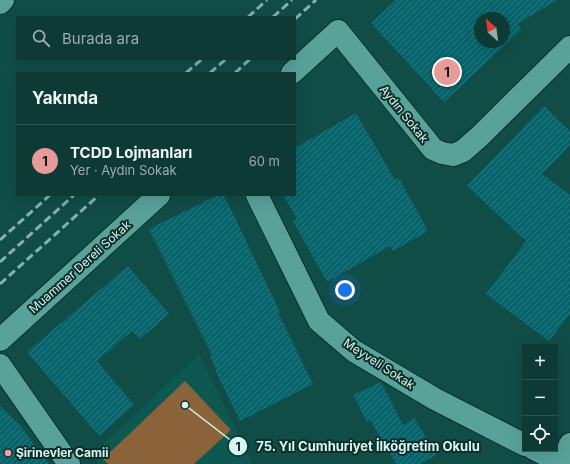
<!DOCTYPE html>
<html lang="tr">
<head>
<meta charset="utf-8">
<style>
	:root { --surface:#0d3a35; --page:#16413d; --text:#f1f3f6; --muted:#9aadad; --line:#2d5450; --accent:#e69b98 }
	body { margin:0; font-family:Inter,sans-serif; background:var(--page); color:var(--text) }
	.controls { position:absolute; right:12px; bottom:12px; display:grid; overflow:hidden; border-radius:0px; box-shadow:0 4px 16px #0002 }
	.controls button { width:36px; height:36px; display:grid; place-items:center; padding:0; border:0; border-bottom:1px solid var(--line); background:var(--surface); color:var(--text); font:20px sans-serif }
	.compass { position:absolute; left:474px; top:12px; width:36px; height:36px; border-radius:50%; background:var(--surface); box-shadow:0 4px 16px #0002; rotate:332deg }
	.you { position:absolute; left:345px; top:290px; width:14px; height:14px; margin:-10px; border:3px solid #fff; border-radius:50%; background:#1a73e8; box-shadow:0 0 0 6px #1a73e833 }
	.badge { display:grid; place-items:center; width:26px; height:26px; border-radius:50%; background:var(--accent); color:#111; font-size:13px; font-weight:700 }
	.pin { position:absolute; translate:-50% -50%; border:2px solid #fff; box-shadow:0 1px 4px #0006 }
	.list { margin:0; padding:0; list-style:none }
	h2 { display:flex; justify-content:space-between; align-items:center; height:52px; margin:0; padding:0 16px; font-size:17px }
	h2 small { font-size:13px; font-weight:400; color:var(--muted) }
	.list li { display:grid; grid-template-columns:26px 1fr auto; gap:12px; align-items:center; box-sizing:border-box; height:72px; padding:0 16px; border-top:1px solid var(--line) }
	.list b { display:block; font-size:15px; white-space:nowrap }
	.list p { margin:0; font-size:13px; white-space:nowrap; color:var(--muted) }
	.list em { font-size:13px; font-style:normal; color:var(--muted) }
	.icon { flex:none; width:22px; height:22px; fill:none; stroke:currentColor; stroke-width:2; stroke-linecap:round; stroke-linejoin:round }
	.map { position:relative; flex:none; width:570px; height:464px; overflow:hidden }
	.search { position:absolute; background:var(--surface); box-shadow:0 4px 16px #0002; left:16px; top:16px; width:280px; height:44px; display:flex; align-items:center; gap:10px; box-sizing:border-box; padding:0 14px; border-radius:0px; color:var(--muted); font-size:15px }
	.panel { position:absolute; background:var(--surface); box-shadow:0 4px 16px #0002; left:16px; top:72px; width:280px; height:124px; border-radius:0px }
	.map>svg:first-child { display:block }
	.built { fill:#0d5851 }
	.pitch { fill:#8b633b }
	.building { fill:url(#building-hatch); fill-rule:evenodd }
	.lines { fill:none; stroke-linecap:round; stroke-linejoin:round }
	.street-casing { stroke:#06302c; stroke-width:24 }
	.secondary-casing { stroke:#06302c; stroke-width:24 }
	.street { stroke:#59a299; stroke-width:22 }
	.secondary { stroke:#59a299; stroke-width:22 }
	.rail { stroke:#84b2ac; stroke-width:3; stroke-dasharray:8 4; stroke-linecap:butt }
	.poi-dot { fill:#f29aae; stroke:#102f2b; stroke-width:1.5 }
	.labels { text-anchor:middle; stroke-width:4; stroke-linejoin:round; paint-order:stroke }
	.street-label { font-size:12px; fill:#d3f7f1; stroke:#102f2b }
	.poi-label { font-size:12px; font-weight:bold; fill:#d3f7f1; stroke:#102f2b; text-anchor:start }
	.leader { fill:none; stroke:#d3f7f1; stroke-width:1.5 }
	.callout-dot { fill:#d3f7f1; stroke:#102f2b; stroke-width:1.5 }
	.mark-label { font-size:12px; text-anchor:middle; font-weight:bold; fill:#111 }
	.callout-label { font-size:13px; text-anchor:middle; font-weight:bold; fill:#d3f7f1; stroke:#102f2b; stroke-width:4; stroke-linejoin:round; paint-order:stroke }
</style>
</head>
<body>
<div class="map">
<svg width="570" height="464" viewBox="0 0 570 464">
	<defs>
		<pattern id="building-hatch" width="6" height="6" patternUnits="userSpaceOnUse"><rect width="6" height="6" fill="#09636b"/><path d="M-1 1l2-2M0 6l6-6M5 7l2-2" fill="none" stroke="#2c7a81"/></pattern>
	</defs>
	<rect width="100%" height="100%" fill="#114d47"/>
	<path class="built" d="M199,354L252,464H98L92,455Z"/>
	<path class="pitch" d="M185,381L231,430L194,464H108L103,459Z"/>
	<g class="building">
		<path d="M396,0H557L517,24L522,29L444,102L371,23ZM480,18H504V42H480Z"/>
		<path d="M544,106L570,131V145L542,174L570,195V314L549,341L486,294L526,241L467,186Z"/>
		<path d="M356,113L395,180L399,178L428,231L393,251L390,246L327,282L293,221L297,219L283,195H295V148Z"/>
		<path d="M218,195H224L280,312L278,313L313,384L240,421L215,370L216,369L210,356L212,355L149,229Z"/>
		<path d="M128,266L169,314L140,339L132,331L97,361L134,405L99,436L27,352Z"/>
		<path d="M381,382L403,425L414,418L437,454L421,464H396L370,420L367,422L353,395Z"/>
		<path d="M0,406L19,424L49,464H0Z"/>
	</g>
	<g class="lines">
		<defs>
			<g id="street">
				<path d="M0,3L3,0"/>
				<path d="M292,73L338,31L433,149L442,153L453,155L463,151L480,136L570,47"/>
				<path d="M257,195L319,321L354,351L435,399L525,445"/>
				<path d="M0,340L159,195"/>
				<path d="M0,365L69,464"/>
				<path d="M534,449L562,463"/>
			</g>
			<path id="secondary" d="M562,464L570,444"/>
		</defs>
		<use href="#street" class="street-casing"/>
		<use href="#secondary" class="secondary-casing"/>
		<use href="#street" class="street"/>
		<use href="#secondary" class="secondary"/>
		<g class="rail">
			<path d="M248,17L267,0"/>
			<path d="M273,17L292,0"/>
			<path d="M295,19L316,0"/>
			<path d="M186,73L202,59"/>
			<path d="M210,73L226,59"/>
			<path d="M235,73L250,59"/>
			<path d="M0,240L50,195"/>
			<path d="M0,262L74,195"/>
			<path d="M0,284L99,195"/>
		</g>
	</g>
	<circle class="poi-dot" cx="8" cy="453" r="4"/>
	<g class="labels">
		<g class="street-label">
			<text transform="translate(404 114) rotate(51)" y="4">Aydın Sokak</text>
			<text transform="translate(80 267) rotate(-42)" y="4">Muammer Dereli Sokak</text>
			<text transform="translate(379 364) rotate(33)" y="4">Meyveli Sokak</text>
		</g>
		<g class="poi-label">
			<text x="16" y="457">Şirinevler Camii</text>
		</g>
	</g>
	<path class="leader" d="M185 405L238 446"/>
	<g class="callout-dot">
		<circle cx="185" cy="405" r="4"/>
		<circle cx="238" cy="446" r="10"/>
	</g>
	<g class="mark-label">
		<text x="238" y="451">1</text>
	</g>
	<g class="callout-label">
		<text x="368" y="451">75. Yıl Cumhuriyet İlköğretim Okulu</text>
	</g>
</svg>
<div class="controls">
<button>+</button>
<button>−</button>
<button><svg class="icon" aria-label="locate" viewBox="0 0 24 24"><circle cx="12" cy="12" r="6"/><path d="M12 2v4M12 18v4M2 12h4M18 12h4"/></svg></button>
</div>
<svg class="compass" viewBox="-18 -18 36 36"><path d="M0-13l5 13h-10z" fill="#e53935"/><path d="M0 13l5-13h-10z" fill="#9aadad"/></svg>
<div class="you"></div>
<div class="pin badge" style="left:447px;top:72px">1</div>
<div class="search"><svg class="icon" aria-label="search" viewBox="0 0 24 24"><circle cx="10" cy="10" r="6"/><path d="M15 15l6 6"/></svg>Burada ara</div>
<section class="panel">
<h2>Yakında<small></small></h2>
<ul class="list">
<li><span class="badge">1</span><div><b>TCDD Lojmanları</b><p>Yer · Aydın Sokak</p></div><em>60 m</em></li>
</ul>
</section>
</div>
</body>
</html>
